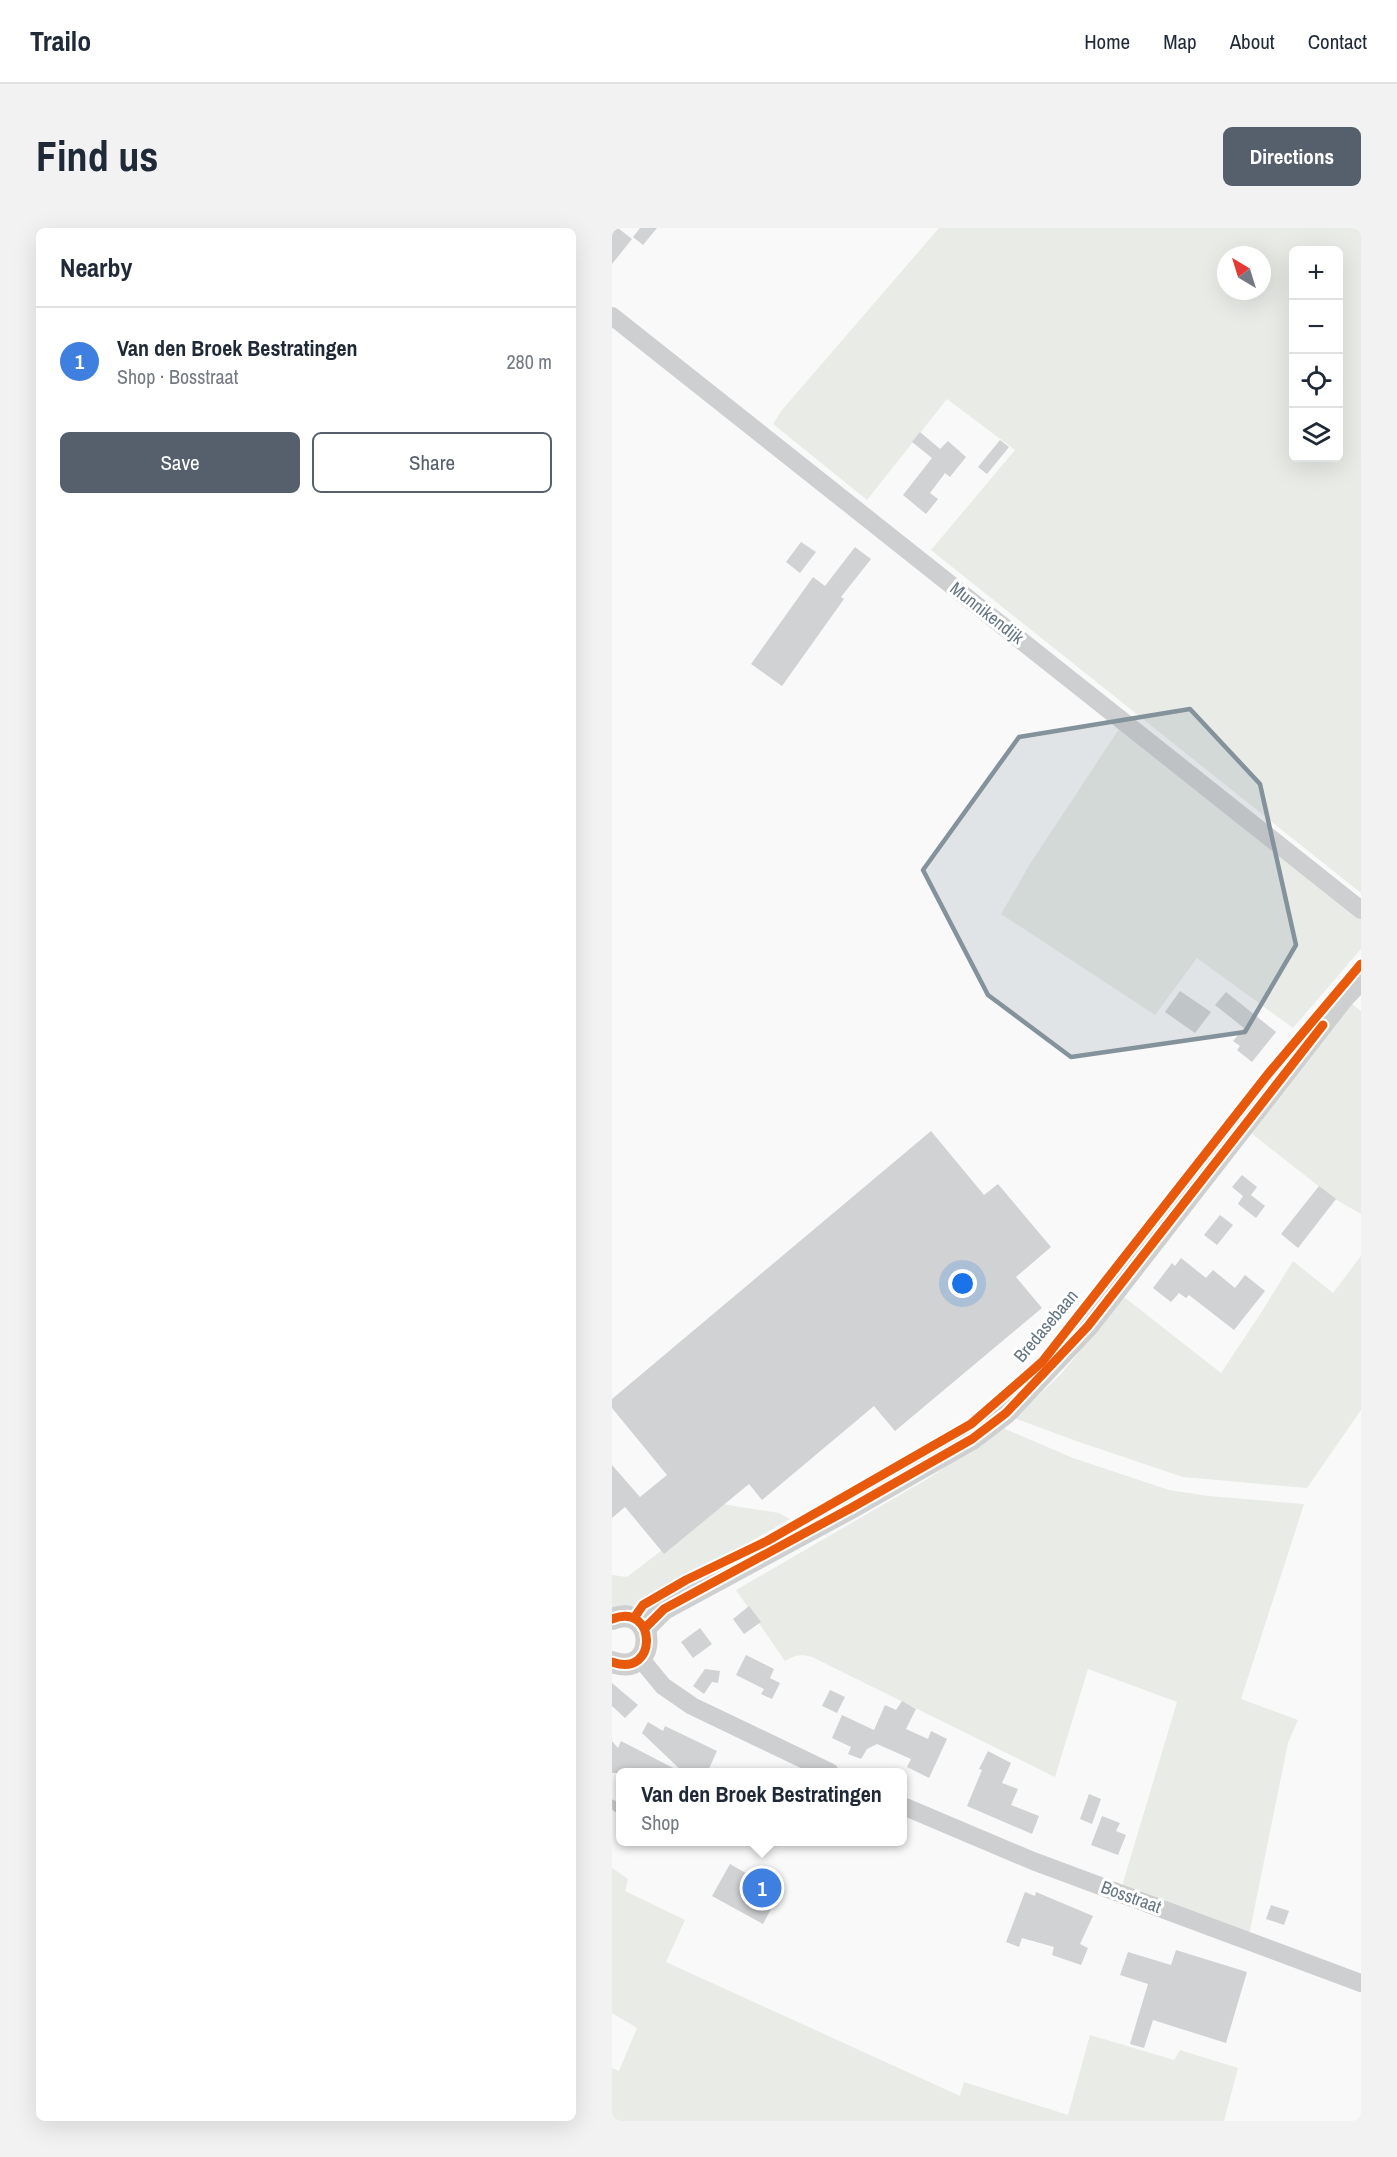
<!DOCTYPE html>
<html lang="en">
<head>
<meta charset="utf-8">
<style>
	:root { --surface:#fff; --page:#f2f2f3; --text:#1f2937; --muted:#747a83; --line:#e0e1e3; --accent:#56606c }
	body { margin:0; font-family:"Archivo Narrow",sans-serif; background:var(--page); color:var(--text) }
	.controls { position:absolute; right:18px; top:18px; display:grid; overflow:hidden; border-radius:9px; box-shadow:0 6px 24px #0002 }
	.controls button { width:54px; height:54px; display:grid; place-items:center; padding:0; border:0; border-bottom:2px solid var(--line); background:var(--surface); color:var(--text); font:30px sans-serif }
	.compass { position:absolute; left:605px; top:18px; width:54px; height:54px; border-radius:50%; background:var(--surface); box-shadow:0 6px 24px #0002; rotate:322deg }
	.you { position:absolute; left:351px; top:1056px; width:21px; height:21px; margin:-15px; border:4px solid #fff; border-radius:50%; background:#1a73e8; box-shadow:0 0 0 9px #1a73e833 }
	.badge { display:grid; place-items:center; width:39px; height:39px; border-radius:50%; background:var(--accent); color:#fff; font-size:20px; font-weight:700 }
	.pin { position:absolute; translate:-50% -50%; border:3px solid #fff; box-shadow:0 2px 6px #0006 }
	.popup { position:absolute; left:4px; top:1540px; width:291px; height:78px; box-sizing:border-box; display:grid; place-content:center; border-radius:9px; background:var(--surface); filter:drop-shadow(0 2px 4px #0005); font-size:20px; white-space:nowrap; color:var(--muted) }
	.popup b { font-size:22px; color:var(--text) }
	.popup::after { content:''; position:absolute; left:50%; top:100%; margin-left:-12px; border:12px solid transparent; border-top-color:var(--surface) }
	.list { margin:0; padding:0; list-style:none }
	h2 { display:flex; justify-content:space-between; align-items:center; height:78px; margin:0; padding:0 24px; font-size:26px }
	h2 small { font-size:20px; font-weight:400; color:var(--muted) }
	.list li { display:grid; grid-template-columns:39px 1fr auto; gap:18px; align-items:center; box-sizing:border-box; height:108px; padding:0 24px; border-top:2px solid var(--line) }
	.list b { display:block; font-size:22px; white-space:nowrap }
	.list p { margin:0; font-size:20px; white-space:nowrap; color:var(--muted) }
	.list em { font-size:20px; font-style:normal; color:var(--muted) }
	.actions { display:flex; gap:12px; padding:18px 24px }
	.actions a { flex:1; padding:14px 0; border:2px solid var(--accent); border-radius:9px; text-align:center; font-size:21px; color:var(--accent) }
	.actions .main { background:var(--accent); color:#fff }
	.icon { flex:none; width:33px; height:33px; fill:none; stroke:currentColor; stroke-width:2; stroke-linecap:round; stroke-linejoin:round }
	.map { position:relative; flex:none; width:749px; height:1893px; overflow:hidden; border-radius:9px }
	header { display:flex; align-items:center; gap:36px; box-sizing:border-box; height:84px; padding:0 30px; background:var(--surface); border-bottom:2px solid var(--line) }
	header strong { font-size:28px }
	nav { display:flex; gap:33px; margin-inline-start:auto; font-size:21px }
	.intro { display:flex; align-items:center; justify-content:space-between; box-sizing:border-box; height:144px; padding:0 36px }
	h1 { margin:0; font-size:42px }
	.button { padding:15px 27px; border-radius:9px; background:var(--accent); color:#fff; font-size:21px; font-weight:700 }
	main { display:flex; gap:36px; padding:0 36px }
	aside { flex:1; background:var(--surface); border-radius:9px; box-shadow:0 6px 24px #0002 }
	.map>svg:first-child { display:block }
	.green { fill:#e8ebe6; fill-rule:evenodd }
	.building { fill:#d0d2d3 }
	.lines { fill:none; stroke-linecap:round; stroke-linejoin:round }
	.service { stroke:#cecfd0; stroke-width:9 }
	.minor { stroke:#cecfd0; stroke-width:18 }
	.tertiary { stroke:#cecfd0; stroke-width:22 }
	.cycleway-casing { stroke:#fff; stroke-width:13 }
	.cycleway { stroke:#e8590c; stroke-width:9 }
	.marked { fill:#84929c; fill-opacity:0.2; stroke:#84929c; stroke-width:4.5; stroke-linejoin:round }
	.labels { text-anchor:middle; stroke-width:6; stroke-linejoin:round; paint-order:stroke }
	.street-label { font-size:18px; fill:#657683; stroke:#fff }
</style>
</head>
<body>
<header>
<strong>Trailo</strong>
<nav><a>Home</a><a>Map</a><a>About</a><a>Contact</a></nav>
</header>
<div class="intro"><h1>Find us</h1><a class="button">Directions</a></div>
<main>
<aside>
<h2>Nearby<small></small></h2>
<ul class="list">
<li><span class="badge" style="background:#3f7fe0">1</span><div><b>Van den Broek Bestratingen</b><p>Shop · Bosstraat</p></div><em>280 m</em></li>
</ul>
<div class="actions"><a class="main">Save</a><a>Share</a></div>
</aside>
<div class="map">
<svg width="749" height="1893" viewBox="0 0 749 1893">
	<rect width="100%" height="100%" fill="#f9f9f9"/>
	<g class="green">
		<path d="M327,0H749V665L319,322L403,222L335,171L255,272L161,196L170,182ZM682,22H726V230H682ZM614,27H650V63H614Z"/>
		<path d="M507,501L749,690V721L681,800L585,730L543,787L389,686L418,636Z"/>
		<path d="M740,776L749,783V986L723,971L639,905Z"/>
		<path d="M749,1028V1182L695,1260L571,1249L467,1214L402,1190L449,1146L512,1069L609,1145L647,1088L681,1033L721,1065Z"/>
		<path d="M391,1200L461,1230L557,1262L596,1268L692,1276L629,1471L686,1492L676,1515L637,1707L510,1658L565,1474L476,1441L443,1549L200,1429C189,1426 183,1427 173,1433L124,1362L317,1250Z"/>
		<path d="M110,1276L167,1285L178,1291L27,1377L0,1381V1347L15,1349Z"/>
		<path d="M0,1640L16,1651L13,1663L73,1692L54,1734L348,1868L352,1854L456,1887L478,1807L562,1832L568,1822L626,1840L612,1893H0V1840L7,1843L25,1800L0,1785Z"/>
	</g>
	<g class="building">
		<path d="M0,0H6L20,11L0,36Z"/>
		<path d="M28,0H45L31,17L21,9Z"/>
		<path d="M308,204L328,221L336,213L354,229L338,249L333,245L318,265L326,271L314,286L291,267L320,230L300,214Z"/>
		<path d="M388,212L397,219L375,246L366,239Z"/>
		<path d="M189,314L204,324L188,345L174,334Z"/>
		<path d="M243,319L259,331L229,369L232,371L170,458L139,436L201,349L213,358Z"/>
		<path d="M568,763L599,784L583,805L553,784Z"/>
		<path d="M614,764L664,804L640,834L625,822L628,818L621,813L632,800L603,777Z"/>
		<path d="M319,903L372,967L386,956L439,1019L404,1049L430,1080L283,1203L262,1178L150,1272L137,1256L52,1326L13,1279L0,1290V1237L28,1269L55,1247L0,1180V1171Z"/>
		<path d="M630,947L645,959L639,967L653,978L644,990L626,976L631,968L620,959Z"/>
		<path d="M707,958L724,971L686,1020L669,1006Z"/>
		<path d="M608,987L621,997L605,1017L592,1007Z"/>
		<path d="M569,1030L594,1050L601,1042L623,1060L633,1047L653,1063L622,1102L577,1067L574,1070L567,1065L559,1074L541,1060L560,1035L563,1038Z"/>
		<path d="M137,1378L149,1394L132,1406L121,1391Z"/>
		<path d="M88,1400L100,1416L81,1430L69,1414Z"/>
		<path d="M134,1427L162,1441L158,1450L168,1455L160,1471L149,1466L152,1461L124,1447Z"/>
		<path d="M93,1441L108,1443L106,1455L100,1454L92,1466L81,1458Z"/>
		<path d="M0,1455L26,1477L13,1490L0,1478Z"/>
		<path d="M218,1462L233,1469L225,1485L210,1478Z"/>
		<path d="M290,1473L304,1481L294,1501L316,1511L319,1503L335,1511L317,1550L295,1539L299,1531L265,1516L255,1521L249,1531L236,1526L239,1519L220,1510L230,1487L262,1502L273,1477L284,1482Z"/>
		<path d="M36,1494L51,1503L53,1498L105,1523L95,1545H72L30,1505Z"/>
		<path d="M0,1513L6,1520L9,1513L71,1545H0Z"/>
		<path d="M376,1523L399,1535L390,1555L406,1561L399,1577L427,1588L420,1606L355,1578L370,1542L367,1541Z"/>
		<path d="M477,1566L489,1571L480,1596L468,1591Z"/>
		<path d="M490,1588L508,1595L504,1603L514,1607L506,1627L479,1617Z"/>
		<path d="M118,1636L146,1652L153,1650L158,1652L160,1660L168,1664L151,1696L100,1668Z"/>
		<path d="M413,1664L423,1668L424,1664L481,1688L468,1716L476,1720L469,1737L440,1727L442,1719L410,1710L407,1719L394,1714Z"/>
		<path d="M659,1677L677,1683L672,1697L654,1691Z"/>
		<path d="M564,1722L635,1744L614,1815L541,1792L532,1820L518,1816L536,1756L508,1747L516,1724L559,1737Z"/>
	</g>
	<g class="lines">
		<path class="service" d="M0,1576L8,1582"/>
		<g class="minor">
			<path d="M0,88L749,682"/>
			<path d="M28,1430L51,1458L80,1478L218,1544"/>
			<path d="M291,1578L421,1633L749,1755"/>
		</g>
		<g class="tertiary">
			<path d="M0,1391C45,1373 47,1451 0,1434"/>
			<path d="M33,1400L52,1381L239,1280L360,1211L394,1185L476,1098L731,770L749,751"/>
		</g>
		<defs>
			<g id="cycleway">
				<path d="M22,1390L31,1377L74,1352L155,1313L359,1196L430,1134L656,846L749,736"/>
				<path d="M0,1391C45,1373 47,1451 0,1434"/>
				<path d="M33,1400L52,1381L239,1280L360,1211L394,1185L476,1098L711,797"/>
			</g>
		</defs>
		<use href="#cycleway" class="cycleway-casing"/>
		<use href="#cycleway" class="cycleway"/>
	</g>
	<path class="marked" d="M578,481L648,556L684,717L633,804L459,829L376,767L311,642L407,509Z"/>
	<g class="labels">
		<g class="street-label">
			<text transform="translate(375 385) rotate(38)" y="6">Munnikendijk</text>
			<text transform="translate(434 1098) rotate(-50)" y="6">Bredasebaan</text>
			<text transform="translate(519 1669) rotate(20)" y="6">Bosstraat</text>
		</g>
	</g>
</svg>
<div class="controls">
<button>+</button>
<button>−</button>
<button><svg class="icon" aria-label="locate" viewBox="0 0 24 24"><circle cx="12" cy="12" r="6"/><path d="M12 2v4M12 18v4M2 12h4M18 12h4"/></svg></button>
<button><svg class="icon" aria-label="layers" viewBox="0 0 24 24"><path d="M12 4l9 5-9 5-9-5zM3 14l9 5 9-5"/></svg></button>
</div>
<svg class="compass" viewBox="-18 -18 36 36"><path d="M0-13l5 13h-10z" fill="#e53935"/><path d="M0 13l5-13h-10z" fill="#747a83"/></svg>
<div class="you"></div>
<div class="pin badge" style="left:150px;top:1660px;background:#3f7fe0">1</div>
<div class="popup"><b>Van den Broek Bestratingen</b>Shop</div>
</div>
</main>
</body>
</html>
